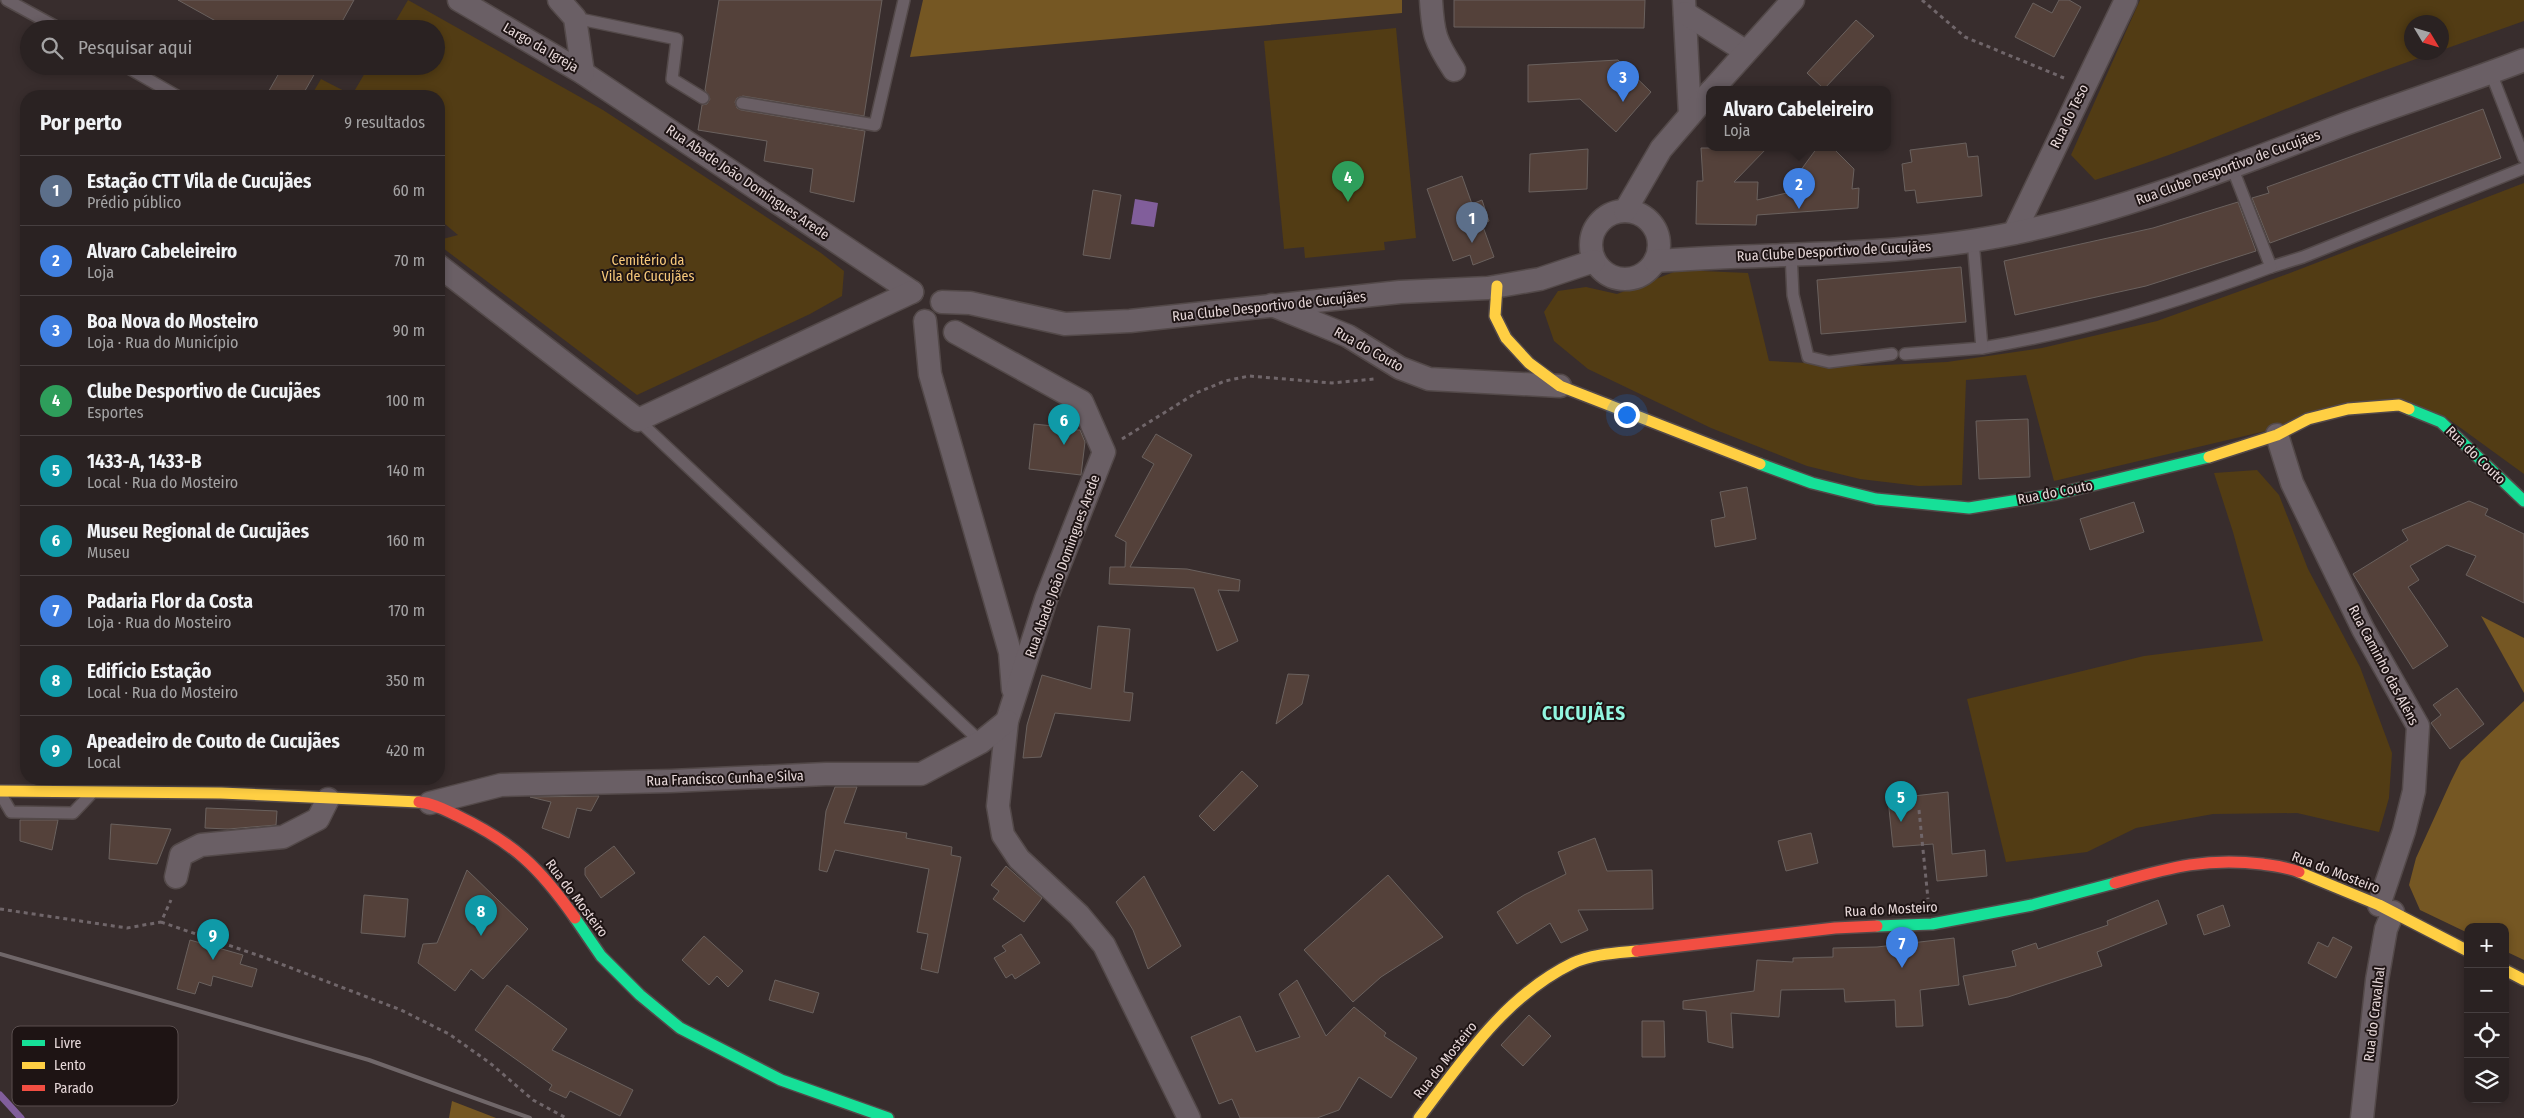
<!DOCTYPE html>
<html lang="pt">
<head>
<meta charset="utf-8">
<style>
	:root { --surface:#2a2222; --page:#322a2a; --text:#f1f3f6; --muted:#a5a4a5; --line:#463f40; --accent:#aa9c9d }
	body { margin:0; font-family:"Fira Sans Condensed",sans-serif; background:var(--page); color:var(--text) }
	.controls { position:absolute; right:15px; bottom:15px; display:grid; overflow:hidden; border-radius:10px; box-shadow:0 2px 8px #0003 }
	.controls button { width:45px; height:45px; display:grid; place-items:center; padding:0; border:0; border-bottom:1px solid var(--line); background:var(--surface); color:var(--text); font:25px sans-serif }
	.compass { position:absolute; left:2404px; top:15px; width:45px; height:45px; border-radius:50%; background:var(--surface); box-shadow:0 2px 8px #0003; rotate:128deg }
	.you { position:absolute; left:1626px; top:414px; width:18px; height:18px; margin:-12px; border:4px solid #fff; border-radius:50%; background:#1a73e8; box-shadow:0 0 0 8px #1a73e833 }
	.badge { display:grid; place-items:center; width:32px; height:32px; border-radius:50%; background:var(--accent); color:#fff; font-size:16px; font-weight:700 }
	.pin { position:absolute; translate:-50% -41px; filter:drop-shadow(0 1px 2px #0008) }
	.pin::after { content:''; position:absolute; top:26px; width:18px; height:15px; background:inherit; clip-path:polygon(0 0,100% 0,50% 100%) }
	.popup { position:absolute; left:1706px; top:86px; width:185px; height:65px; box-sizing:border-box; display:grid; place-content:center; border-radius:10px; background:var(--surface); filter:drop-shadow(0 1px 4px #0005); font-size:16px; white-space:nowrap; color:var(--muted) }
	.popup b { font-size:19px; color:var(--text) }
	.popup::after { content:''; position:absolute; left:50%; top:100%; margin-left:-10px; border:10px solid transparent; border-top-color:var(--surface) }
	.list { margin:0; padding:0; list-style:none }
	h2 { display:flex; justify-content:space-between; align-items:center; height:65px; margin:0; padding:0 20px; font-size:21px }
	h2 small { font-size:16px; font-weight:400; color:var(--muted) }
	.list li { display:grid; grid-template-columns:32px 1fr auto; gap:15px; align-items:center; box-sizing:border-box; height:70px; padding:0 20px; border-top:1px solid var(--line) }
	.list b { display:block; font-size:19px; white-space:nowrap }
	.list p { margin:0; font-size:16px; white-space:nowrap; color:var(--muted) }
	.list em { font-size:16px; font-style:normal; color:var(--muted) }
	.icon { flex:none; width:28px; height:28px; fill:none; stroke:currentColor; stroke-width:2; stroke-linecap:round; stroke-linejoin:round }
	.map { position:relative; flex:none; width:2524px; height:1118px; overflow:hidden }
	.search { position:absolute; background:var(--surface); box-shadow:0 2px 8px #0003; left:20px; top:20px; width:425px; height:55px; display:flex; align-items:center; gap:12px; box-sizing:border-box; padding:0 18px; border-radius:28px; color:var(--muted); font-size:19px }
	.panel { position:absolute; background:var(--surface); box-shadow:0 2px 8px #0003; left:20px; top:90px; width:425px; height:695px; border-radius:20px }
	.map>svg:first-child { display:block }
	.green { fill:#523c14 }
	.forest { fill:#755723 }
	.water { fill:#815e9b }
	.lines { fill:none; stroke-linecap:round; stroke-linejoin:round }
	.stream { stroke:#815e9b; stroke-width:7 }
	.building { fill:#54413a; stroke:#6a615e }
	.lane-casing { stroke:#534949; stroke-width:14 }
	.street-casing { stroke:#534949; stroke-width:25 }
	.fast-casing { stroke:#534949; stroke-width:14 }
	.slow-casing { stroke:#534949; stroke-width:14 }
	.jam-casing { stroke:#534949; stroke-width:14 }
	.path { stroke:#70666a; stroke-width:3; stroke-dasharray:4 4; stroke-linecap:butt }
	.lane { stroke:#6a5f65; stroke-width:11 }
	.street { stroke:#6a5f65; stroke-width:22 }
	.fast { stroke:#16e098; stroke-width:11 }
	.slow { stroke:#ffcf43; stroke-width:11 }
	.jam { stroke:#f24e42; stroke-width:11 }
	.rail { stroke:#706769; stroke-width:4 }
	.labels { text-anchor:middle; stroke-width:4; stroke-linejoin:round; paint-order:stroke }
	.street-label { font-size:14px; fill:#e7d8d9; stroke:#1e1414 }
	.park-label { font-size:14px; fill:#f8c97a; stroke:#1e1414 }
	.district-label { font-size:19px; font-weight:bold; letter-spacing:1px; fill:#92f6e0; stroke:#1e1414 }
	.key { fill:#1e1414; stroke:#5a4f4f; stroke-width:1 }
	.key-label { font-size:14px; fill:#e7d8d9 }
</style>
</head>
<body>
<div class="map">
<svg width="2524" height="1118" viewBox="0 0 2524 1118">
	<rect width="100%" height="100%" fill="#382d2d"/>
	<g class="green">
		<path d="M408,0L603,110L821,253L844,271L842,296L810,314L637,395L439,245V240L458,235L439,219V96H311L321,79L352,95L369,66H436V29H391Z"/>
		<path d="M2140,0H2524V21L2442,50V22H2412V52L2434,53C2319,91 2210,145 2095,180L2071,155Z"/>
		<path d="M1396,28L1416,238L1384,242L1385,250L1305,258L1304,247L1284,249L1264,41Z"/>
		<path d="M2524,183V474L2447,418L2401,399L2054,481L2026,375L1966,380L1962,485L1919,486L1860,479L1807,466L1711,428L1588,369L1554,341L1544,312L1558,291L1586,287L1617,294L1679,270L1748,273L1769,361L1865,366L1947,362L2042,348L2157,321L2290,273Z"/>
		<path d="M2257,470L2279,495L2308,569L2360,667L2392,753L2389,798L2379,832L2297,813L2213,814L2136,828L2087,852L2006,862L1967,699L2144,656L2263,641L2233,532L2214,473Z"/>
	</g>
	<g class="forest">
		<path d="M923,0H1402V13L910,57Z"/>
		<path d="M2481,616L2524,638V693Z"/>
		<path d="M2524,701V960L2505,951V927H2468V933L2420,910L2409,885L2416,858L2451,781L2461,761Z"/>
		<path d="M452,1101L496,1118H449Z"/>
	</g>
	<path class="water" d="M1135,199L1158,203L1154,227L1131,224Z"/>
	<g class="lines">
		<path class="stream" d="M0,1095L21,1118"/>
	</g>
	<g class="building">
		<path d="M178,0H354L338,29H230Z"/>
		<path d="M719,0H882L864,116L743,96L737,98L735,102L737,108L741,110L865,131L854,202L810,192L813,169L764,161L767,141L698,130L702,105L707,104L710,99L705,90Z"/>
		<path d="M1454,0H1645L1644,28L1454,27Z"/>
		<path d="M2059,0H2069L2081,7L2054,57L2015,37L2033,3L2052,13Z"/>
		<path d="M1856,20L1874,36L1824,89L1807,73Z"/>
		<path d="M1618,60L1651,92L1616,132L1580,99L1528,102V65Z"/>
		<path d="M283,66H319L302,96H266Z"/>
		<path d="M2483,109L2501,158L2270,243L2252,198L2269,193L2267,187Z"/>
		<path d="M1966,143L1968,157L1978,156L1982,196L1917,203L1915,190L1905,191L1902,164L1912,162L1910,150Z"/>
		<path d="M1701,148H1767L1734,182H1758L1757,200L1795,191V178L1817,148H1833L1854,169L1852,189L1859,188L1858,208L1757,215L1756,225L1696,224L1697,181H1703Z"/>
		<path d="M1588,149L1587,189L1529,192L1530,154Z"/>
		<path d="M1462,176L1472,204L1482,200L1489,221L1482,224L1494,257L1473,265L1470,255L1453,261L1427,189Z"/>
		<path d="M1093,190L1121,195L1110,259L1083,255Z"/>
		<path d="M2238,202L2256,251L2146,286L2015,315L2004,261L2153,228Z"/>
		<path d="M1961,267L1966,322L1821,334L1817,280Z"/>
		<path d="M1054,415L1074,417V430H1080L1085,442L1081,475L1029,469L1034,424L1053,426Z"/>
		<path d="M2028,419L2030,477L1979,479L1976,421Z"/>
		<path d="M1156,434L1192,455L1130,567L1187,569L1240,580L1239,591L1218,590L1238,641L1217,651L1194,588L1109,584L1110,567H1125L1126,542L1115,536L1154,464L1142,457Z"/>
		<path d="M1747,487L1756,539L1715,547L1711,520L1725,517L1720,492Z"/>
		<path d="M2469,501L2488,509L2485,515L2524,534V603L2466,575L2476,556L2447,545L2410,566L2419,580L2408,587L2448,646L2413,669L2353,574L2408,540L2402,530Z"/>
		<path d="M2134,502L2144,532L2090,550L2080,519Z"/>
		<path d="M1098,626L1130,629L1124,692L1133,693L1130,721L1055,713L1041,757L1023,758L1027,725L1042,675L1091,689Z"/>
		<path d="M1288,674L1309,675L1302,704L1276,724Z"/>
		<path d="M2457,688L2484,724L2450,749L2431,723L2441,715L2433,705Z"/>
		<path d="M1242,771L1258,786L1214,831L1199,816Z"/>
		<path d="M835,787H857L844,823L907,833L906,838L952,847L951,855L961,857L938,973L921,969L928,934L917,932L929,869L835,850L827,872L819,870L826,811Z"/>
		<path d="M1948,792L1952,854L1985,850L1987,876L1937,881L1933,844L1893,847L1888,799Z"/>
		<path d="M599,796L591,811L577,808L569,838L542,828L551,802L530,797Z"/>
		<path d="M206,808L277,811L276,825L228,829L205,828Z"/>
		<path d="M20,820H58L52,850L20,841Z"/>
		<path d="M111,824L171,829L157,864L109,859Z"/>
		<path d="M1811,833L1818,863L1786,871L1778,841Z"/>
		<path d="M1595,838L1607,871L1652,870L1653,909L1578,910L1588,930L1561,943L1550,923L1517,944L1497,912L1524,895L1566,874L1558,852Z"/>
		<path d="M614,846L635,873L601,898L585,875V868Z"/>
		<path d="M1006,866L1042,898L1024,922L993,899L999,891L991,885Z"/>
		<path d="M467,870L528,929L483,979L471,969L455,991L418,963L423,944L437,943Z"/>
		<path d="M1388,875L1443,937L1381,977L1353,1002L1304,950Z"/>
		<path d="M1144,876L1181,946L1148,969L1133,930L1116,902Z"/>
		<path d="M364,895L408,899L405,937L361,933Z"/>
		<path d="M2158,900L2167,924L2097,952L2102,966L2008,997L1969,1005L1963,976L2016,966L2012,951L2036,943L2038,949L2108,925L2107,921Z"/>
		<path d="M2223,905L2230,926L2204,935L2197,915Z"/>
		<path d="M1021,934L1040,963L1015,979L1012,974L1006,978L994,958L1006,951L1002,946Z"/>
		<path d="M704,936L743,971L728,987L717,976L709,985L682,960Z"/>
		<path d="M2333,937L2352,947L2336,978L2308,963L2318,942L2328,947Z"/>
		<path d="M1954,938L1959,985L1920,990L1923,1026L1896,1027L1895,1000L1845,1002L1844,989L1781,990L1779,1017L1731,1013L1733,1048L1708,1042L1706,1011L1683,1009V1001L1754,991L1757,960L1793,962V958L1833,957V948L1877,947Z"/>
		<path d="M190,940L243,955L240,964L257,969L252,987L213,976L211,986L199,982L195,994L177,989Z"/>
		<path d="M775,980L819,993L813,1013L769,1000Z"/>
		<path d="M1297,980L1326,1036L1354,1007L1386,1033L1384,1036L1417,1058L1391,1098L1359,1077L1339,1110L1317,1118H1240L1232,1099L1219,1104L1191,1037L1240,1016L1256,1052L1300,1037L1279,994Z"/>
		<path d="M507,985L567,1029L552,1050L633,1090L620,1116L570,1091L566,1098L549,1090L552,1085L475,1030Z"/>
		<path d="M1529,1015L1551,1036L1523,1066L1501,1045Z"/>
		<path d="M1642,1021H1664L1665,1057H1642Z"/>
	</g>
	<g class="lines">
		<defs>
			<g id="lane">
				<path d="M7,0L60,29"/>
				<path d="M575,18L677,39L672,79L703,98"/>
				<path d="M125,66L177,96"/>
				<path d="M2491,73L2524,158"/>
				<path d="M742,103L875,125L904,0"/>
				<path d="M1791,253L1793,295L1808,357L1829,362L1892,354"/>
				<path d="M2271,267L2303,257L2524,168"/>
				<path d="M1982,348C2084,331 2175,303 2271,267L2232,167"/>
				<path d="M1905,354L1982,348L1973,240"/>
				<path d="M638,420L981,742"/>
				<path d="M0,793L11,812L73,813L90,795"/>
			</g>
			<g id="street">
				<path d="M459,0L583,73L912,292"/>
				<path d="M559,0L575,18L583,73"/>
				<path d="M1431,0C1433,34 1435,41 1454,70"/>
				<path d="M1684,0L1690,115"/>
				<path d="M1685,13L1745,51"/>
				<path d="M1712,90L1793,0"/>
				<circle cx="1625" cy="245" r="34"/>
				<path d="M1625,211L1661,149L1710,92"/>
				<path d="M2014,233L2126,0"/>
				<path d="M1655,261C1775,252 1898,258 2015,233C2129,209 2237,165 2345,124C2405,102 2465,83 2524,60"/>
				<path d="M439,266L638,420L912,292"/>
				<path d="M942,302L970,303L1065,324L1130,321L1400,292L1488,288L1540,279L1594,261"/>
				<path d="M1272,305L1348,336L1400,368L1429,379L1560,386"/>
				<path d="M925,321L930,374L1010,652L1013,689"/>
				<path d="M955,332L1082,402L1104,452L1046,599L1007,721L998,806L1003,835L1019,859L1079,915L1104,945L1189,1118"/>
				<path d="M2277,435L2292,483L2363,629L2418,726L2414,791L2404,831L2379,905"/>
				<path d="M430,803L501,785L671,781L826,774H921L981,742L1007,721"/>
				<path d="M176,877L181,855L201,845L283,837L318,819L328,799"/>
				<path d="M2362,1118L2377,980L2386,929L2393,912"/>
			</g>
			<g id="fast">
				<path d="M2409,409L2441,422L2524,501"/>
				<path d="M1760,464L1812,483L1876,499L1969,508L2056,494L2209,457"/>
				<path d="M575,918L601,956L640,995L680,1028L781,1080L888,1118"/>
				<path d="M1877,926L1932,924L2032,905L2115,883"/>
			</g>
			<g id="slow">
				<path d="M1497,286L1495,316L1506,338L1529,363L1560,386L1760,464"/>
				<path d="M2209,457L2277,435L2308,419L2348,409L2399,405L2409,409"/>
				<path d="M0,791L221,793L419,802"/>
				<path d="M2299,872L2379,905L2468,951"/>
				<path d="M2505,970L2524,980"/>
				<path d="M1419,1118C1463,1060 1505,996 1573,963C1592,954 1616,953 1637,951"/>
			</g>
			<g id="jam">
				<path d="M419,802C433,803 445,810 458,816C514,843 540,868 575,918"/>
				<path d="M2115,883C2169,868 2206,857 2262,864C2275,866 2287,867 2299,872"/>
				<path d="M1637,951L1835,928L1877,926"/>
			</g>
		</defs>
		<use href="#lane" class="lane-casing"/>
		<use href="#street" class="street-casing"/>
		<use href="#fast" class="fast-casing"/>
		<use href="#slow" class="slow-casing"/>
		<use href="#jam" class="jam-casing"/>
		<g class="path">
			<path d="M1922,0L1965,37L2064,78"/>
			<path d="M1122,439L1196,393L1225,381L1249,376L1332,383L1374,379"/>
			<path d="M1919,810L1928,899"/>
			<path d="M0,909L127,928L161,922L171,900"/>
			<path d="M161,922L260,956L401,1010L449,1034L490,1063L533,1100L566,1118"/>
		</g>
		<use href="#lane" class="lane"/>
		<use href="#street" class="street"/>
		<use href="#fast" class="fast"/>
		<use href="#slow" class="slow"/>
		<use href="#jam" class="jam"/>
		<path class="rail" d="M0,954L369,1060L530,1118"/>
	</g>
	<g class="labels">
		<g class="street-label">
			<text transform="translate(541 47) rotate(30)" y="5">Largo da Igreja</text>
			<text transform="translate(2069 116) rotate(-64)" y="5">Rua do Teso</text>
			<text transform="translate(2228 167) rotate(-20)" y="5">Rua Clube Desportivo de Cucujães</text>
			<text transform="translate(748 182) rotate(34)" y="5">Rua Abade João Domingues Arede</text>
			<text transform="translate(1834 251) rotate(-3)" y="5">Rua Clube Desportivo de Cucujães</text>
			<text transform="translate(1269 306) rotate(-6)" y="5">Rua Clube Desportivo de Cucujães</text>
			<text transform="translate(1369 349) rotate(29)" y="5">Rua do Couto</text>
			<text transform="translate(2476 455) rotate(44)" y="5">Rua do Couto</text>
			<text transform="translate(2055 492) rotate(-11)" y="5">Rua do Couto</text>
			<text transform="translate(1062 566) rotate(-70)" y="5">Rua Abade João Domingues Arede</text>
			<text transform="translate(2384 665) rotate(62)" y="5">Rua Caminho das Aléns</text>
			<text transform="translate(725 778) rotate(-2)" y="5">Rua Francisco Cunha e Silva</text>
			<text transform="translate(2336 872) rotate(21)" y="5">Rua do Mosteiro</text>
			<text transform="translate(577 898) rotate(53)" y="5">Rua do Mosteiro</text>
			<text transform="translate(1891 909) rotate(-3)" y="5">Rua do Mosteiro</text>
			<text transform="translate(2374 1014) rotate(-83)" y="5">Rua do Cravalhal</text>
			<text transform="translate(1445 1060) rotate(-52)" y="5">Rua do Mosteiro</text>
		</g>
		<g class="park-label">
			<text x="648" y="265">Cemitério da<tspan x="648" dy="16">Vila de Cucujães</tspan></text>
		</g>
		<g class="district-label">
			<text x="1584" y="720">CUCUJÃES</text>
		</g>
	</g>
	<rect x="12" y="1026" width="166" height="80" rx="8" class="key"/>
	<rect x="22" y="1040" width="23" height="6" fill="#16e098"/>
	<rect x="22" y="1062" width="23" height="7" fill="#ffcf43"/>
	<rect x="22" y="1085" width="23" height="6" fill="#f24e42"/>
	<g class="key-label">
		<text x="54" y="1048">Livre</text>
		<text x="54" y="1070">Lento</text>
		<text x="54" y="1093">Parado</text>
	</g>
</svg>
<div class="controls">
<button>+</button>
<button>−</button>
<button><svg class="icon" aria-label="locate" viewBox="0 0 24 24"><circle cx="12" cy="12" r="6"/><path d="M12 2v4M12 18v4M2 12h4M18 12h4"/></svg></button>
<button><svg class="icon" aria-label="layers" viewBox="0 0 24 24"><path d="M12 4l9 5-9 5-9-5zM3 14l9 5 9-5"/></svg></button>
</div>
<svg class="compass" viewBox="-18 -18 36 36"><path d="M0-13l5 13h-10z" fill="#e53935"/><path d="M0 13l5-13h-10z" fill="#a5a4a5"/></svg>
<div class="you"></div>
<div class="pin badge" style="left:1472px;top:243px;background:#5c6f8a">1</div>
<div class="pin badge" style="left:1799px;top:209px;background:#3f7fe0">2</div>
<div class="popup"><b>Alvaro Cabeleireiro</b>Loja</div>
<div class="pin badge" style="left:1623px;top:102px;background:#3f7fe0">3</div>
<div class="pin badge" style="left:1348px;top:202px;background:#2e9e5b">4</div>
<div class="pin badge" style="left:1901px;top:822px;background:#0f9aa8">5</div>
<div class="pin badge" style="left:1064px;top:445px;background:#0f9aa8">6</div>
<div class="pin badge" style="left:1902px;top:968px;background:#3f7fe0">7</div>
<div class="pin badge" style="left:481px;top:936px;background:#0f9aa8">8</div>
<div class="pin badge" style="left:213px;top:960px;background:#0f9aa8">9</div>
<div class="search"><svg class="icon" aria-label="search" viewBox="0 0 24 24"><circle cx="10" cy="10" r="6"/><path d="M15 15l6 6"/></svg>Pesquisar aqui</div>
<section class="panel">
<h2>Por perto<small>9 resultados</small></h2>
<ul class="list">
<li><span class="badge" style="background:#5c6f8a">1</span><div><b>Estação CTT Vila de Cucujães</b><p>Prédio público</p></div><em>60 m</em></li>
<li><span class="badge" style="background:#3f7fe0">2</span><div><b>Alvaro Cabeleireiro</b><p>Loja</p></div><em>70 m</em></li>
<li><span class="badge" style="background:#3f7fe0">3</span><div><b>Boa Nova do Mosteiro</b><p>Loja · Rua do Município</p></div><em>90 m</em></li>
<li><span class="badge" style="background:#2e9e5b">4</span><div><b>Clube Desportivo de Cucujães</b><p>Esportes</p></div><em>100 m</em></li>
<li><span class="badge" style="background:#0f9aa8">5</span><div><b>1433-A, 1433-B</b><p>Local · Rua do Mosteiro</p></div><em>140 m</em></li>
<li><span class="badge" style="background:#0f9aa8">6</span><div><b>Museu Regional de Cucujães</b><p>Museu</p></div><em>160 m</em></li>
<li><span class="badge" style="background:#3f7fe0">7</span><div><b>Padaria Flor da Costa</b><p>Loja · Rua do Mosteiro</p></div><em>170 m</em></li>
<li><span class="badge" style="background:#0f9aa8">8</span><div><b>Edifício Estação</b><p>Local · Rua do Mosteiro</p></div><em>350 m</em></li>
<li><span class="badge" style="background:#0f9aa8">9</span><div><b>Apeadeiro de Couto de Cucujães</b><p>Local</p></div><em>420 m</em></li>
</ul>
</section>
</div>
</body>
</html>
